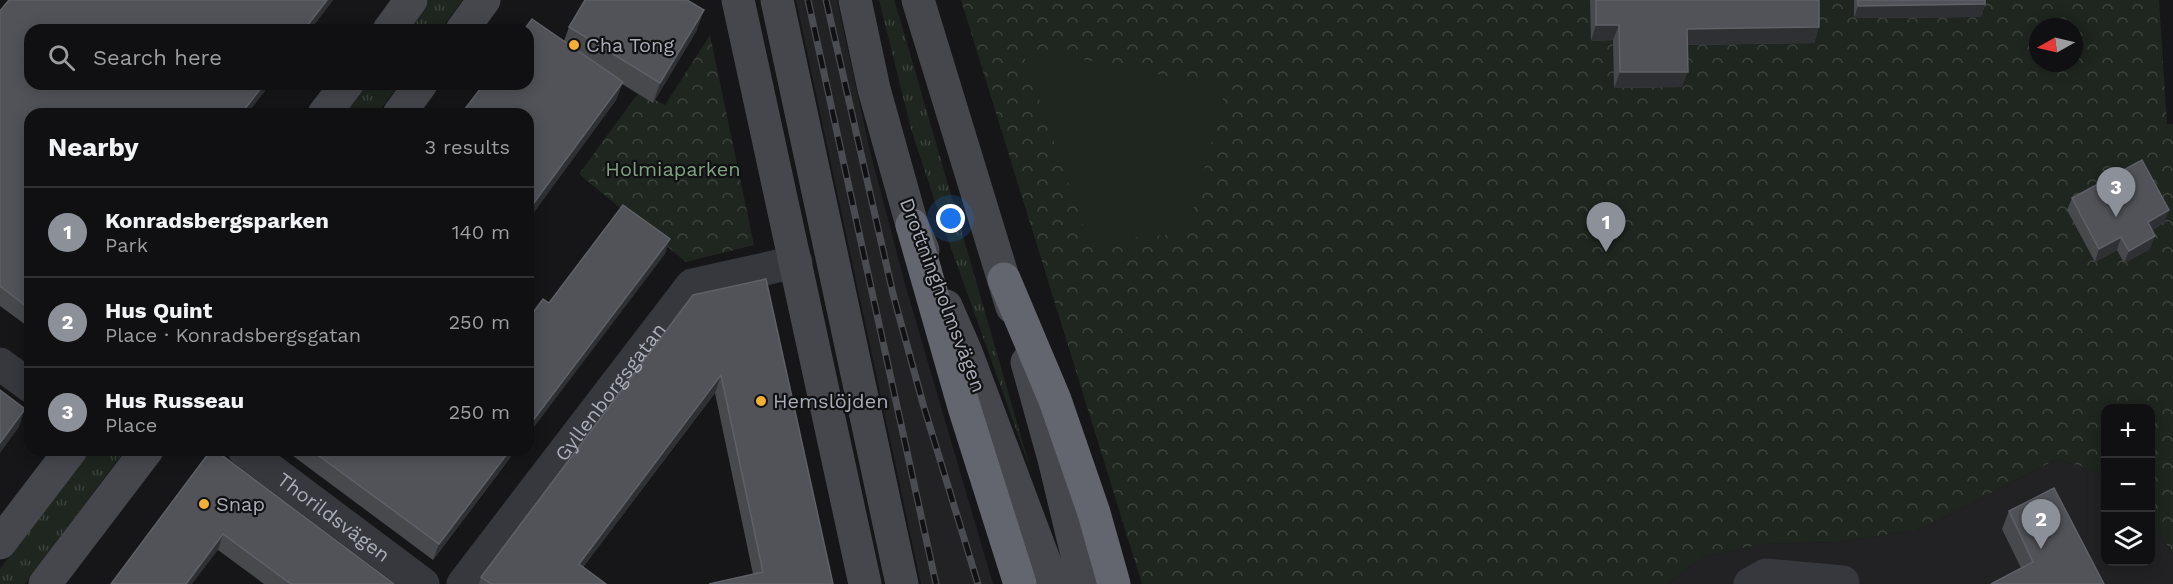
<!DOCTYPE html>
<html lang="en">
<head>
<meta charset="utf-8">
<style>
	:root { --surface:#101012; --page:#1e1e20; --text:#f1f3f6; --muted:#9c9d9f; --line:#303032; --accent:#8c9099 }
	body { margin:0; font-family:"Work Sans",sans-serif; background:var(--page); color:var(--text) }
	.controls { position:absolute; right:18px; bottom:18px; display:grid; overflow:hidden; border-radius:12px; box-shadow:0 3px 15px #0003 }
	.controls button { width:54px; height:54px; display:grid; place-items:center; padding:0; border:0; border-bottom:2px solid var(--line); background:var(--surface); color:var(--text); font:30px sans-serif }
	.compass { position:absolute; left:2029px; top:18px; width:54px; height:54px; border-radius:50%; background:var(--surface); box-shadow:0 3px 15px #0003; rotate:262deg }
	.you { position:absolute; left:951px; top:219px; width:21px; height:21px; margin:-15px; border:4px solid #fff; border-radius:50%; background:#1a73e8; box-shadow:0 0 0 9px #1a73e833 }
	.badge { display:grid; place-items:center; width:39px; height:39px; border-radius:50%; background:var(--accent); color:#fff; font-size:20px; font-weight:700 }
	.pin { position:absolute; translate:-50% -50px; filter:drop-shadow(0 2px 3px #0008) }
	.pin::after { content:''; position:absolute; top:32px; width:21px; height:18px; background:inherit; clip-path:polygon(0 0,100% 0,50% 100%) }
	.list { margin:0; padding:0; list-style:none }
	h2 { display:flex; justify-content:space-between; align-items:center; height:78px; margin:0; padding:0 24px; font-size:26px }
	h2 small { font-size:20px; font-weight:400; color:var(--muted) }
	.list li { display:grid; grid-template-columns:39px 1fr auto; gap:18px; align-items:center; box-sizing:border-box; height:90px; padding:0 24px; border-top:2px solid var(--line) }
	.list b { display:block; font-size:22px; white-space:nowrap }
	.list p { margin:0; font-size:20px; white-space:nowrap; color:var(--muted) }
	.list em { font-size:20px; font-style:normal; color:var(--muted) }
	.icon { flex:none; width:33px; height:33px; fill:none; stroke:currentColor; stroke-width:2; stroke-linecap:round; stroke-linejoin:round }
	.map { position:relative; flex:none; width:2173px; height:584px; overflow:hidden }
	.search { position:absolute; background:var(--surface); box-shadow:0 3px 15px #0003; left:24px; top:24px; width:510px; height:66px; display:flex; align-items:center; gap:15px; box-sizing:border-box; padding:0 21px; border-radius:18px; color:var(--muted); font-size:22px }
	.panel { position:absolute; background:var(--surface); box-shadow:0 3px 15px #0003; left:24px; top:108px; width:510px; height:348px; border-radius:18px }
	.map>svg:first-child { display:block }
	.built { fill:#222225 }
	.grass { fill:url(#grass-tufts) }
	.park { fill:url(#park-crowns); fill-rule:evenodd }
	.pitch { fill:#1e261f }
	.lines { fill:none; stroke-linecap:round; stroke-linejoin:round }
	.street { stroke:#37383d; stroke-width:33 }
	.secondary { stroke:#45474d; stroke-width:33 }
	.highway { stroke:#63666e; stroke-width:33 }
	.rail-casing { stroke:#4a4c52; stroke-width:7 }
	.rail { stroke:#111113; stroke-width:4.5; stroke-dasharray:14; stroke-linecap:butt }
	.wall { fill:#47494d }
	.shaded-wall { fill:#2f3033 }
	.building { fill:#525359; stroke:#5f6168; stroke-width:1.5 }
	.poi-dot { fill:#f2b134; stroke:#111113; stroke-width:2 }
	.labels { text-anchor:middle; stroke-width:4.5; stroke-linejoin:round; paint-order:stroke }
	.poi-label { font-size:20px; fill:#a8adb8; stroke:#111113; text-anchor:start }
	.park-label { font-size:20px; fill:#7fa381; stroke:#111113 }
	.street-label { font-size:20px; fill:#a8adb8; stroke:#111113 }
</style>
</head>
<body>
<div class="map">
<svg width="2173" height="584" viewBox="0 0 2173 584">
	<defs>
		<pattern id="grass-tufts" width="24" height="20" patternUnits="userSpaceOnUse" patternTransform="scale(1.5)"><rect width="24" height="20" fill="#1e261f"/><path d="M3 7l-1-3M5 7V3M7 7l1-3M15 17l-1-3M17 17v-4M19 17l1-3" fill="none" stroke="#3c433d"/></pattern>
		<pattern id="park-crowns" width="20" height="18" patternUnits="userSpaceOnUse" patternTransform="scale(1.5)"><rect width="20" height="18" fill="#1e261f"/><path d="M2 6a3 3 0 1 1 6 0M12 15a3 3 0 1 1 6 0" fill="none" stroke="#3c433d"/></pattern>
	</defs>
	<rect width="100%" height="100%" fill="#161618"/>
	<g class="built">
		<path d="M796,0H837L870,151L905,284L993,584H921Z"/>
		<path d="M2057,459L2105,474L2106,562H2150L2151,523L2173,553V584H1668L1701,557L1762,544L1840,542L1921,529Z"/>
	</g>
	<g class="grass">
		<path d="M429,0H463L440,30H406Z"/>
		<path d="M879,0H894L900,19L1031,471L941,220L911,129Z"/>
		<path d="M366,84H400L377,114H343Z"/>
		<path d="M89,450H125L25,584H0V569Z"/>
	</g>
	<g class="park">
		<path d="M961,0H2159L2167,124H2173V553L2151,523L2150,408H2106L2105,474L2057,459L1921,529L1840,542L1762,544L1701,557L1668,584H1142ZM2038,27H2074V63H2038Z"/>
		<path d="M710,35L754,245L686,262L579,174L639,92L665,105Z"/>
	</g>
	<path class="pitch" d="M1021,47L1226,88L1187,233L1089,242Z"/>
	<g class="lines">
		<g class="street">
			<path d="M0,364L30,386"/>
			<path id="s1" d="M244,450L423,584"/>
			<path id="s2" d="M463,584L692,285L796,262"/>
			<path d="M1750,584L1766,575L1843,582"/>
		</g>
		<g class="secondary">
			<path d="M738,0L865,584"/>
			<path d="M777,0L902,584"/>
			<path d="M855,0L874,89L912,225L923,250"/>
			<path d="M918,0L1012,307"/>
			<path d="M389,30L411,0"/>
			<path d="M462,30L484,0"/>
			<path d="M324,114L347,84"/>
			<path d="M399,114L421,84"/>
			<path d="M946,306L966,352L1053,584"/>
			<path d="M1027,362L1054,459L1084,584"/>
			<path d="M0,543L71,450"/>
			<path d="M45,584L147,450"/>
		</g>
		<g class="highway">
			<path d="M912,225L964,407L1020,584"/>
			<path d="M1004,279L1055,400L1094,513L1114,584"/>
		</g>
		<defs>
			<g id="rail">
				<path d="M808,0L936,584"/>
				<path d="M826,0L893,294L923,404L978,584"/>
			</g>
		</defs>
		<use href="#rail" class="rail-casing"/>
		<use href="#rail" class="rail"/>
	</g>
	<g class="wall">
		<path d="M333,0L310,30H30V84H270L247,114H30V328L0,306V11Z"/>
		<path d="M1590,0H1819V27L1814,43L1687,45L1682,87L1614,88L1613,40L1591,41Z"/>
		<path d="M1854,0H1985V4L1981,17L1854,18Z"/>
		<path d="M569,27L697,30L653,103L622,84L616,100L528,220V114L564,41Z"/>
		<path d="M2072,198L2164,223L2152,230L2150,249L2124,263L2117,250L2095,262L2067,210Z"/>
		<path d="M693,295L833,584L753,574L715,393L583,567L606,584H479L481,577Z"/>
		<path d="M211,450L394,584H264L218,550Z"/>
		<path d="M285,450H422L426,453L516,450L433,560Z"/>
		<path d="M2009,511L2104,584L2021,568L2002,529Z"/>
	</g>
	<g class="shaded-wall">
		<path d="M327,0H333L310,30H304Z"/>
		<path d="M1985,4L1981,17L1854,18L1858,6Z"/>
		<path d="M704,10L697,30L653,103L660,83Z"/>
		<path d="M1596,25H1619L1613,40L1591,41Z"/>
		<path d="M1819,27L1814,43L1682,45L1687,29Z"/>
		<path d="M1620,72H1688L1682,87L1614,88Z"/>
		<path d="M623,82L616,100L528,220V211Z"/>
		<path d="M264,84H270L247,114H241Z"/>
		<path d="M2169,210L2164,223L2143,235L2148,222Z"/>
		<path d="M2155,236L2150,249L2124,263L2129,251Z"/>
		<path d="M2121,237L2117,250L2095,262L2099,249Z"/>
		<path d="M670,239L665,254L528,435V427Z"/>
		<path d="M721,375L715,393L572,582L579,564Z"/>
		<path d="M25,409L19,427L0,453V443Z"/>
		<path d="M510,450H516L433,560L439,544Z"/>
		<path d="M223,534L218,550L192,584H186Z"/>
	</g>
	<g class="building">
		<path d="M9,0H327L304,30H30V84H264L241,114H30V309L0,286V11Z"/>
		<path d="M585,0H687L704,10L660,83L569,27Z"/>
		<path d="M1596,0H1819V27L1687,29L1688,72H1620L1619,25H1596Z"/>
		<path d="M1858,0H1985V4L1858,6Z"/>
		<path d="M532,19L623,82L528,211V114H461L484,84H528V30H524Z"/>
		<path d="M2142,160L2169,210L2148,222L2155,236L2129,251L2121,237L2099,249L2072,198Z"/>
		<path d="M623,205L670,239L528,427V319L543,299L549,303Z"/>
		<path d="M766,279L833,584H709L763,572L721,375L579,564L606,584H491L481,577L693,295Z"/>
		<path d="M0,390L25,409L0,443Z"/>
		<path d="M211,450H215L394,584H291L223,534L186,584H111Z"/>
		<path d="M311,450H422L426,453L428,450H510L439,544Z"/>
		<path d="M2054,488L2104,584H1991L2033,562L2009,511Z"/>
	</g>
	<g class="poi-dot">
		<circle cx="574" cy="45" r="6"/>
		<circle cx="761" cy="401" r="6"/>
		<circle cx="204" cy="504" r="6"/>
	</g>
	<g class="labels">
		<g class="poi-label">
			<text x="586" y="52">Cha Tong</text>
			<text x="773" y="408">Hemslöjden</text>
			<text x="216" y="511">Snap</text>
		</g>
		<g class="park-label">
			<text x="673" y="176">Holmiaparken</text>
		</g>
		<g class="street-label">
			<text transform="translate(943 295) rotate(69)" y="7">Drottningholmsvägen</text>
			<text dy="7" stroke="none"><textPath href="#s2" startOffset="242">Gyllenborgsgatan</textPath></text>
			<text dy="7" stroke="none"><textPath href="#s1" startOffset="112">Thorildsvägen</textPath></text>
		</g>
	</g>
</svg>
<div class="controls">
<button>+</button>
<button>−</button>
<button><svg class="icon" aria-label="layers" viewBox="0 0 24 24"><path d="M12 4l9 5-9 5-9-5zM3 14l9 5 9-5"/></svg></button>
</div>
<svg class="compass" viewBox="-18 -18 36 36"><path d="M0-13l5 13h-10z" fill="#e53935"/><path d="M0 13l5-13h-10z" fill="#9c9d9f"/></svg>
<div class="you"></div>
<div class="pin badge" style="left:1606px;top:252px">1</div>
<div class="pin badge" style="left:2041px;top:549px">2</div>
<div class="pin badge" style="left:2116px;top:217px">3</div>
<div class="search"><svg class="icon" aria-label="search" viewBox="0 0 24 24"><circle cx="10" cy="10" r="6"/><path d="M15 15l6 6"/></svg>Search here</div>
<section class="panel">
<h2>Nearby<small>3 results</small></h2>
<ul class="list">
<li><span class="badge">1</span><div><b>Konradsbergsparken</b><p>Park</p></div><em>140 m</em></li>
<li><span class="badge">2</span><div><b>Hus Quint</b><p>Place · Konradsbergsgatan</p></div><em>250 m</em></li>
<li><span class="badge">3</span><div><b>Hus Russeau</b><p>Place</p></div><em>250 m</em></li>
</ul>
</section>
</div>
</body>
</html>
